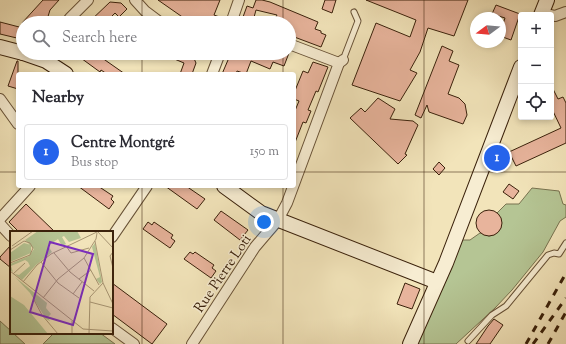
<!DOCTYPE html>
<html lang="en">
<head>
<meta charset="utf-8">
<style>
	:root { --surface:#fff; --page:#f7f7f7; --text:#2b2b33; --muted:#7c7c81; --line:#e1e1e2; --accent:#2563eb }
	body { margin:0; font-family:"Sorts Mill Goudy",serif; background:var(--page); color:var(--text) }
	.controls { position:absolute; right:12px; top:12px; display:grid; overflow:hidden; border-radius:4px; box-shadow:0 2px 6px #0003 }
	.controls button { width:36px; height:36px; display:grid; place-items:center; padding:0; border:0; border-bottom:1px solid var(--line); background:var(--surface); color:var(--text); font:20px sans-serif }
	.compass { position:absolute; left:470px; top:12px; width:36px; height:36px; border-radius:50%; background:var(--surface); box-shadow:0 2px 6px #0003; rotate:254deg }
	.you { position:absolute; left:264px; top:222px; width:14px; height:14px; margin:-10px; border:3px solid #fff; border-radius:50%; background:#1a73e8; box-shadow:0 0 0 6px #1a73e833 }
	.badge { display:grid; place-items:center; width:26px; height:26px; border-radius:50%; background:var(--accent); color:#fff; font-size:13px; font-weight:700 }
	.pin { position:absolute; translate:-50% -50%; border:2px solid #fff; box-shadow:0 1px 4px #0006 }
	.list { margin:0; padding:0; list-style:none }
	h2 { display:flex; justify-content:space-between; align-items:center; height:52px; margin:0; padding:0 16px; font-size:17px }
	h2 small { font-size:13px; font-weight:400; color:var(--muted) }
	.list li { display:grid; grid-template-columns:26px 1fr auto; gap:12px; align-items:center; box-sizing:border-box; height:56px; margin:0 8px 8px; padding:0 8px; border:1px solid var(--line); border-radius:4px }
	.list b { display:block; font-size:15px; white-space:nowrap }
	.list p { margin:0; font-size:13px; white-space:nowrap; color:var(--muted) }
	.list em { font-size:13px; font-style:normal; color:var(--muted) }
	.icon { flex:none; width:22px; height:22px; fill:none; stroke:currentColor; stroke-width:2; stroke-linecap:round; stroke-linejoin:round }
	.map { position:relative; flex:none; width:566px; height:344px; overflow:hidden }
	.search { position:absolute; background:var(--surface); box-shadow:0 2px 6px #0003; left:16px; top:16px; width:280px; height:44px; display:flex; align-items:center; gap:10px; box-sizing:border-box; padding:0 14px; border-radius:22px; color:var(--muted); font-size:15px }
	.panel { position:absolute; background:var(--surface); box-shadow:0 2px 6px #0003; left:16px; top:72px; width:280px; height:116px; border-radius:4px }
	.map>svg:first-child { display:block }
	.green { fill:#b5c594; stroke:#787350 }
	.building { fill:#e8b49c; stroke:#3a210b }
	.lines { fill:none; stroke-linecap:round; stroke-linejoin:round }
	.lane-casing { stroke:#685237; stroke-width:7 }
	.street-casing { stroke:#685237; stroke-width:12 }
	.secondary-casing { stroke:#3a210b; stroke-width:16 }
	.lane { stroke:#f7edd2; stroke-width:5 }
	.street { stroke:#f7edd2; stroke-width:10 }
	.secondary { stroke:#f7edd2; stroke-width:14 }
	.rail { stroke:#3a210b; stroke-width:3; stroke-dasharray:7 7; stroke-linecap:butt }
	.grid { fill:none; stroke:#3a210b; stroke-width:1; stroke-opacity:0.55 }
	.labels { text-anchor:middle; stroke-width:3; stroke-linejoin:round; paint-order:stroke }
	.street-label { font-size:14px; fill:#3a210b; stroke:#f7edd2 }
	.inset-road { fill:none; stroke:#a89674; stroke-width:1 }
	.view { fill:#7b2cbf; fill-opacity:0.15; stroke:#7b2cbf; stroke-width:2 }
	.inset-edge { fill:none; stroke:#3a210b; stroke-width:2 }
</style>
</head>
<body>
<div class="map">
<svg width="566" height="344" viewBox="0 0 566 344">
	<rect width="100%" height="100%" fill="#f2e4ba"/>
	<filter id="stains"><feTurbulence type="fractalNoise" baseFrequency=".005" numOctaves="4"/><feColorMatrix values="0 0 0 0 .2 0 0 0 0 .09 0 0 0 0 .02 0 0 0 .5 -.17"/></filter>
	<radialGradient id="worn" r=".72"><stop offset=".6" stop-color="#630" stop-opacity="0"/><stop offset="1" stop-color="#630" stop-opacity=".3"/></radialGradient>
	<g class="green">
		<path d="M532,188L559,191L563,204L566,205V217L560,221L543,252L512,290L495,308L456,344H417L461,240H470L480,233L489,236C502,234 505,222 497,213L506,204H519Z"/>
		<path d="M0,321L11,331V333H13L25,344H0Z"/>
		<path d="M54,333H100L115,344H43Z"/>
	</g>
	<g class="building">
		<path d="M43,0H59L50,10L46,23H22Z"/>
		<path d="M158,0H220L214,15L225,19V23H191Z"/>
		<path d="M256,0H262L270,2L318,22L315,29L321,31V33L326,35L321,47L289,35V23H279L280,21L275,19L277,15L256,10L253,21L243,17L247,6L253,8Z"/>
		<path d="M325,0H336L332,13L322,9Z"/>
		<path d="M366,0H468L454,36L428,28L420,52L410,70L417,73L400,101L352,85L376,23L410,37L416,20Z"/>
		<path d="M110,2L121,3L127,9L119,17L115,13L105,23H88Z"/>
		<path d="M496,5L520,14L511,40L500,36V32L505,18L492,14Z"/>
		<path d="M0,22L23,28L21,39L0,34Z"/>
		<path d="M442,46L453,51L449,61L459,65L448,94L459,98L465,104L467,115L463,124L429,112L427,105L421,118L415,115Z"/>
		<path d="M74,53H95L125,74H107L101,70L100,72Z"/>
		<path d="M160,53H189L192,54L196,63L192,74H180L184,63Z"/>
		<path d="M231,53H265L275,57L276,53H289L284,66L273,62L270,69L251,61L246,74L237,71L236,74H222Z"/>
		<path d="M17,61H18V89L8,86Z"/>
		<path d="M313,62L328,67L318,92L316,91L308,110L311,111L306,123L303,122L294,145V113L299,101L294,99V93L303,71L308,73Z"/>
		<path d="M551,85L558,99L563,97L566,103V143L516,166L509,152L561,128L551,107Z"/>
		<path d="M378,98L395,109L390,119L413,121L418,125L405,154L407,155L398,164L350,118L361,108L365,112Z"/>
		<path d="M439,162L445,168L439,175L433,169Z"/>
		<path d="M509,184L519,191L513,199L503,192Z"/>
		<path d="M78,186H98L113,196L111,199L114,202L109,209Z"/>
		<path d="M165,186H186L205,199L197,209Z"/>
		<path d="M26,204L55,232H19L9,222Z"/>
		<circle cx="489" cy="223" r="13"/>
		<path d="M221,211L248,230L240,240L214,220Z"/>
		<path d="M148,222L152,225L154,222L173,235L171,238L175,241L170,248L143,229Z"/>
		<path d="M11,245V268L0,259V257Z"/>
		<path d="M190,252L193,254L195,252L214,265L212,268L216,271L211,278L184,259Z"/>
		<path d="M112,283L167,324L152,344L112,314Z"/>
		<path d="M405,283L420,289L412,309L397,304Z"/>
		<path d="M494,319L503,325L490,344H476L488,326Z"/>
	</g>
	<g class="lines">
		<defs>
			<g id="lane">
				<path d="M343,60L358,21L354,12"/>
				<path d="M468,341L492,315L506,306L548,255L554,253L559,254L566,243"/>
			</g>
			<g id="street">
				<path d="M135,0L145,11L161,23"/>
				<path d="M551,15L555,16L566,12"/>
				<path d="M66,23L70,18L88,0"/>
				<path d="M231,23L239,0"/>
				<path d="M289,44L339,63"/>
				<path d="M212,74L220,53"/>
				<path d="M0,99L18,124"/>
				<path d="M0,219L30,186"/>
				<path d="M0,224L11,236"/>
				<path d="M112,237L147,186"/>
				<path d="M112,328L134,344"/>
				<path d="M192,344L255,247L278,220L287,203L339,63L343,60"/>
			</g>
			<g id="secondary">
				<path d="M541,15L547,0"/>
				<path d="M0,47L23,53"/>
				<path d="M23,53L46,61L66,74"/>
				<path d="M224,186L261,213L437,282"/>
				<path d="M410,344L446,263L521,67"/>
			</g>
		</defs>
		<use href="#lane" class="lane-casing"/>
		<use href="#street" class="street-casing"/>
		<use href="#secondary" class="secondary-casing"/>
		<use href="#lane" class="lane"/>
		<use href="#street" class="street"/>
		<use href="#secondary" class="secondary"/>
		<g class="rail">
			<path d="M526,344L566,273"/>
			<path d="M533,344L566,298"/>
			<path d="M548,344L566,312"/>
		</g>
	</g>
	<path class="grid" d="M142,0V23M283,0V23M424,0V344M142,53V74M283,53V74M0,172H18M294,172H566M142,186V344M283,186V344"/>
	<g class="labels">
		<g class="street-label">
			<text transform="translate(222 273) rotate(-56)" y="5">Rue Pierre Loti</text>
		</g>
	</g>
	<g transform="translate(10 231)">
		<rect width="103" height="103" fill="#f2e4ba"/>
		<path d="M28,0H67L71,7L59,11L54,5L52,6L56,13L52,15L48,8L38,15L42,21L26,34L12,49L5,43L9,44L20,35L18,31L15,29L1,35L3,41L0,39V33L19,25L24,18L15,9ZM14,12L21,14V22L0,31V22ZM85,12L92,51L90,53L86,48L90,46L82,16ZM5,46L37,72L36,77L41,83L38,86L40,90L36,88L20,62ZM0,65L14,74L38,103H0Z" fill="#b5c594"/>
		<path class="inset-road" d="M87,0L103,17M85,10L93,52L103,73M2,15L23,0M56,15L61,22L79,17M0,19L14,10L20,12L23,17L20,24L0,32M44,22L60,41L84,60M74,27L89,54M31,31L48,52L69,67M103,37L100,25L103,21M0,40L73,98L103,100M3,43L15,32M69,48L81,39M13,51L27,34L41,23L89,0M63,63L72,51M33,67L48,48L74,27L86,8L87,2M24,69L32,84L48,103M80,71L103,77M62,90V103M79,103L80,66L93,52"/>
		<path class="view" d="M40,11L83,23L63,94L20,81Z"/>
		<rect width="103" height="103" class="inset-edge"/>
	</g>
	<rect width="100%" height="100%" filter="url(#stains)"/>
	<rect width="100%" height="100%" fill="url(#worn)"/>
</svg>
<div class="controls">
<button>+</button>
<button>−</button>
<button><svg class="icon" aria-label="locate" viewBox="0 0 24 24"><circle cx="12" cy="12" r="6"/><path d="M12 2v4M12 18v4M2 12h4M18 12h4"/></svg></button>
</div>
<svg class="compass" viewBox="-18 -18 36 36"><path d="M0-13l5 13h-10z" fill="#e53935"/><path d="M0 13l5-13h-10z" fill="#7c7c81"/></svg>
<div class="you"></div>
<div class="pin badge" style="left:497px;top:158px">1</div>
<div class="search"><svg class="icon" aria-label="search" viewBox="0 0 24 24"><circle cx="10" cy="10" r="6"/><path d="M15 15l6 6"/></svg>Search here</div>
<section class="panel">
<h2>Nearby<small></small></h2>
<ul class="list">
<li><span class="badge">1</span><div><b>Centre Montgré</b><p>Bus stop</p></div><em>150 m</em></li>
</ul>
</section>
</div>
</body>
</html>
